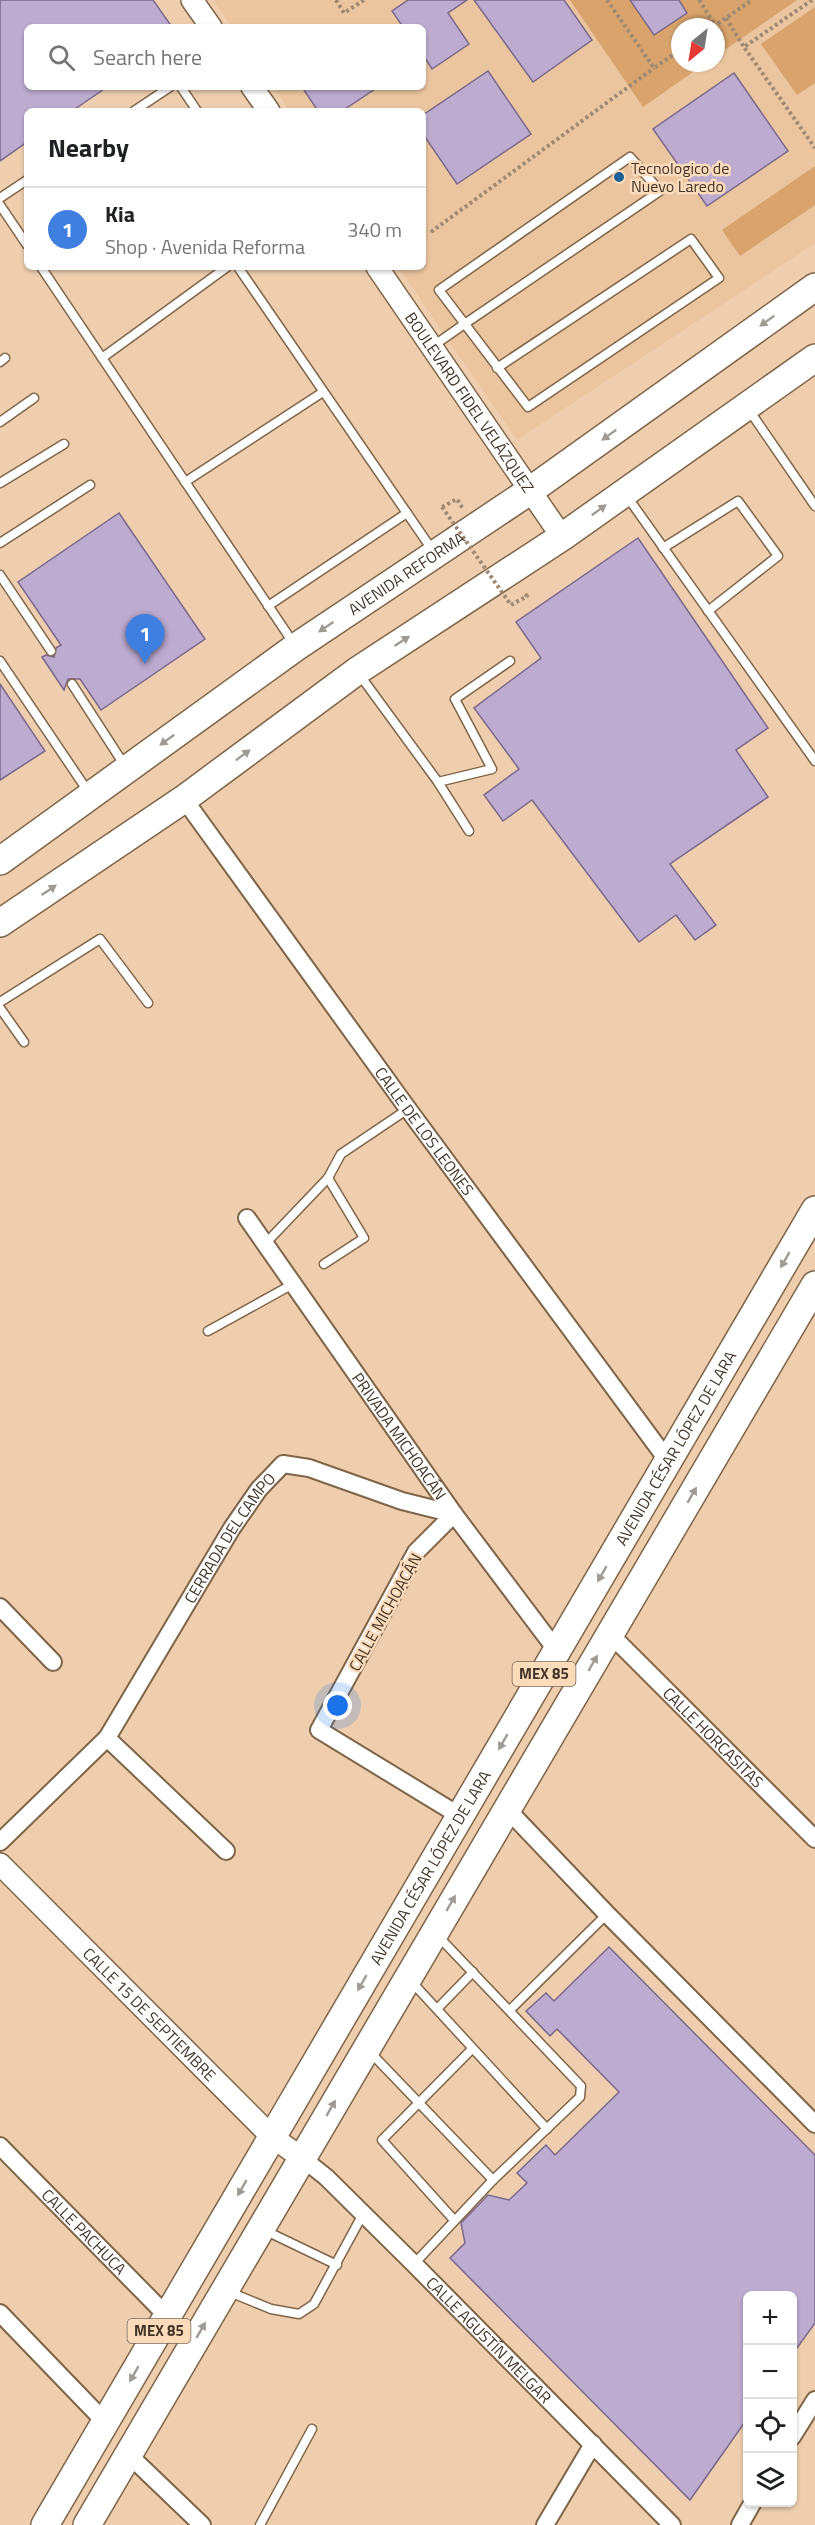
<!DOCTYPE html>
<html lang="en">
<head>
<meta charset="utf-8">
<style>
	:root { --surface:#fff; --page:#f2f2f2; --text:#202124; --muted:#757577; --line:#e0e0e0; --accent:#1c6095 }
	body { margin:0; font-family:"Titillium Web",sans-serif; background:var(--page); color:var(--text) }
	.controls { position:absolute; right:18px; bottom:18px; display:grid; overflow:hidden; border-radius:9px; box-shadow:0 2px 4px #0004 }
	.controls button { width:54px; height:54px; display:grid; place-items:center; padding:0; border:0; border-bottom:2px solid var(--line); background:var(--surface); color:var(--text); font:30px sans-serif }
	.compass { position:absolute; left:671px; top:18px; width:54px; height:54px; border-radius:50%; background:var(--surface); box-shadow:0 2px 4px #0004; rotate:210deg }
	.you { position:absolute; left:338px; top:1706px; width:21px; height:21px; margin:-15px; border:4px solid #fff; border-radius:50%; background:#1a73e8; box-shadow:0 0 0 9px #1a73e833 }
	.badge { display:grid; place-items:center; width:39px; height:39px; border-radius:50%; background:var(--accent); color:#fff; font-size:20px; font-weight:700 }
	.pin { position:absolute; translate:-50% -50px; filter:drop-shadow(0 2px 3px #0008) }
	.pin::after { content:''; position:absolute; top:32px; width:21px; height:18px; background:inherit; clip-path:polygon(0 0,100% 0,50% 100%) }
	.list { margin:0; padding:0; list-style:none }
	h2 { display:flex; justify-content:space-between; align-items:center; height:78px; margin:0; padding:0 24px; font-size:26px }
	h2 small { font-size:20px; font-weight:400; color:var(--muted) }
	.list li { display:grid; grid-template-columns:39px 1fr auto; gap:18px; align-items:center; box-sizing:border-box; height:84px; padding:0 24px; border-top:2px solid var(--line) }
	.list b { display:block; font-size:22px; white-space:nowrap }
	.list p { margin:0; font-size:20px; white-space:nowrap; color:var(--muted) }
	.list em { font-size:20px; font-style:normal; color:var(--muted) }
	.icon { flex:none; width:33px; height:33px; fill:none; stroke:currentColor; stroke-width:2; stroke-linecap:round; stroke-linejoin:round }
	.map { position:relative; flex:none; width:815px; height:2525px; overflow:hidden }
	.search { position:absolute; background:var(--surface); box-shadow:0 2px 4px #0004; left:24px; top:24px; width:402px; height:66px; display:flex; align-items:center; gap:15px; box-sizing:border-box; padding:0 21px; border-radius:9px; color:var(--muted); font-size:22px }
	.panel { position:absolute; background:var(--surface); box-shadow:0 2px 4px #0004; left:24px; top:108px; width:402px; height:162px; border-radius:9px }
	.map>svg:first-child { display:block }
	.built { fill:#eac59f; fill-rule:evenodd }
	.green { fill:#d8a36c }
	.building { fill:#bdabd0; stroke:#7a698b; stroke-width:1.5 }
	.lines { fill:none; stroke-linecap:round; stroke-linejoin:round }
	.service-casing { stroke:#806447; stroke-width:11 }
	.minor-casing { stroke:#806447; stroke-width:20 }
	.tertiary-casing { stroke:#806447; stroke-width:24 }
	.primary-casing { stroke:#806447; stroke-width:30 }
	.path { stroke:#a08972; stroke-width:4; stroke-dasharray:3 3; stroke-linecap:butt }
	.service { stroke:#fff; stroke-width:8 }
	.minor { stroke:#fff; stroke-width:16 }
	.tertiary { stroke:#fff; stroke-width:21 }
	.primary { stroke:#fff; stroke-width:27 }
	.path-bridge { stroke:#a08972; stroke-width:4; stroke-dasharray:3 3; stroke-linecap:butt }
	.oneway { fill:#a09a94 }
	.poi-dot { fill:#1c6095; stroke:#fcdbbb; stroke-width:2 }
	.labels { text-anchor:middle; stroke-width:5; stroke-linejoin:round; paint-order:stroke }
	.shield { fill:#fcdbbb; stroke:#7a6855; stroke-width:1.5 }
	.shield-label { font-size:15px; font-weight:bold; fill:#423629 }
	.poi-label { font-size:16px; fill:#423629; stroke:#fcdbbb; text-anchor:start }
	.street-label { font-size:16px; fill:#423629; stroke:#fcdbbb }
</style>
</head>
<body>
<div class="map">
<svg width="815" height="2525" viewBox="0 0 815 2525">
	<rect width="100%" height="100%" fill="#eeceaf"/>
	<path class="built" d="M213,0H815V243L517,440L398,267H423V111H290L273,87H423V27H232ZM680,27H716V63H680Z"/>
	<g class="green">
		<path d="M570,0H797L716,56V27H680V63H706L643,107Z"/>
		<path d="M815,7V83L797,95L761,44Z"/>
		<path d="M815,166V205L740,256L722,230Z"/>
	</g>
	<g class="building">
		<path d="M0,0H153L172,27H27V87H107L72,111H27V142L0,161Z"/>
		<path d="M408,0H467L448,13L469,44L432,69L423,55V27H403L392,11Z"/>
		<path d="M474,0H564L592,40L533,82Z"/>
		<path d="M630,0H679L687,13L654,35Z"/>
		<path d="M488,71L531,134L457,184L423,134V115Z"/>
		<path d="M734,73L788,151L707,206L653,129Z"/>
		<path d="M302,87H378L342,111H318Z"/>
		<path d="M119,513L205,639L101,710L80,679H68L64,690L42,657L46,655L54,657L56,648L61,645L18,582Z"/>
		<path d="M638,538L768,728L736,750L768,797L670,864L716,925L695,940L676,915L639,942L532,800L503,821L484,795L519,769L474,708L541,658L516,622Z"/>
		<path d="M0,684L45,751L0,780Z"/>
		<path d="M609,1947L815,2155V2323L792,2355V2295H747V2419L690,2500L450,2258L465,2243L461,2223L488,2195L509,2200L527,2183L517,2173L546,2145L555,2155L619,2092L557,2029L550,2036L526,2011L546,1993L554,2001Z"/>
	</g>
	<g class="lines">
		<defs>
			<g id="service">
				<path d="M181,87L197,111"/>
				<path d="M134,111L170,87"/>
				<path d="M0,198L27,180"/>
				<path d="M0,205L27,245"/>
				<path d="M41,267L294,644"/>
				<path d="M238,267L433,551"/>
				<path d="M433,346L463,325L660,191L630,157L439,290L528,407L719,278L691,239L497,368"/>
				<path d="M102,358L227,267"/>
				<path d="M0,362L5,358"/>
				<path d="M749,410L815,506"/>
				<path d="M0,422L34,398"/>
				<path d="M185,482L323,392"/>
				<path d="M0,483L64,444"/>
				<path d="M626,495L815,761"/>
				<path d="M0,543L90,485"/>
				<path d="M663,548L738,501L778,556L708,611"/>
				<path d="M0,575L51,651"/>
				<path d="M268,606L407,513"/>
				<path d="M0,661L89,793"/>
				<path d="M359,674L438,782L469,831"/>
				<path d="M72,684L125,766"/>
				<path d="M438,782L492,769L455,699L510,661"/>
				<path d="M0,1002L100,939L148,1003"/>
				<path d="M0,1008L24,1042"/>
				<path d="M265,1244L328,1178L341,1154L408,1109"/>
				<path d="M324,1264L364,1238L328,1178"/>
				<path d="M208,1331L293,1284"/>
				<path d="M410,1980L547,2129"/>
				<path d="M437,2009L473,1972"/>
				<path d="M510,2010L607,1914"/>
				<path d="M369,2051L493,2180"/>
				<path d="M454,2220L382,2140L472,2049"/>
				<path d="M264,2230L337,2265"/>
				<path d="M414,2264L493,2180L580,2097L581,2086L437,1935"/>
				<path d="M227,2291L271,2309L299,2314L314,2304L363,2214"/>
				<path d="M260,2525L312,2429"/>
			</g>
			<g id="minor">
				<path id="s1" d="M184,799L408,1109L668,1461"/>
				<path id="s2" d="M247,1218L454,1514L557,1651"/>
				<path d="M454,1514L416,1552L319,1730L460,1816"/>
				<path d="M0,1607L53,1662"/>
				<path id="s3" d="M610,1634L815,1839"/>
				<path d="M107,1738L226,1851"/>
				<path d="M507,1809L607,1914L815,2124"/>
				<path id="s4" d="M0,1842L107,1738L232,1528L259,1489L283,1464L309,1468L402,1501L454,1514"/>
				<path id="s5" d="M0,2146L167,2316"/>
				<path id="s6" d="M302,2158L326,2177L414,2264L672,2525"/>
				<path d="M0,2313L105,2422"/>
				<path d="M792,2437L815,2400"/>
				<path d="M128,2454L202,2525"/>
				<path d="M545,2525L593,2444"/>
				<path d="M740,2525L753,2502"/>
			</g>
			<g id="tertiary">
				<path d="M192,0L211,27"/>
				<path d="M252,87L269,111"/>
				<path id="s7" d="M377,267L562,537"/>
				<path id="s8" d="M0,1864L272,2137L302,2158"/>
			</g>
			<g id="primary">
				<path id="s9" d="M0,861L296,647L531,490L815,287"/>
				<path d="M0,923L184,799L357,671L562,537L815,358"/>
				<path id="s10" d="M45,2525L815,1210"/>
				<path d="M87,2525L815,1285"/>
			</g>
		</defs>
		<use href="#service" class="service-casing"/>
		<use href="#minor" class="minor-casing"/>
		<use href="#tertiary" class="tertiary-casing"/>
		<use href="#primary" class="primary-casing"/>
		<g class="path">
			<path d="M336,0L344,13L364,0"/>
			<path d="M607,0L654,68L680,50"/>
			<path d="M699,0L715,25"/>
			<path d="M812,0L744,47L815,148"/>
			<path d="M726,18L744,47"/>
			<path d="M713,27L752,0"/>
			<path d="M431,232L654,68"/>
			<path d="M442,507L457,499L463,509"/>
			<path d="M511,605L527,596L523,592"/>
		</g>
		<use href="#service" class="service"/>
		<use href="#minor" class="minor"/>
		<use href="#tertiary" class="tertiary"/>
		<use href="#primary" class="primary"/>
		<path class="path-bridge" d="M442,507L511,605"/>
	</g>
	<defs><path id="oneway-solid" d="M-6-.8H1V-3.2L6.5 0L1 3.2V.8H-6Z" transform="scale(1.5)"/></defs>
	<g class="oneway">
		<use href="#oneway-solid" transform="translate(767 321) rotate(144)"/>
		<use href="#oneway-solid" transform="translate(609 435) rotate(144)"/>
		<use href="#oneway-solid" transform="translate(599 510) rotate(-36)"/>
		<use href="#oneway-solid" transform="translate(326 627) rotate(146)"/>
		<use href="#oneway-solid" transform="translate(402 641) rotate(-33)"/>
		<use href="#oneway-solid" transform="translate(167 740) rotate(144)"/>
		<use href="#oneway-solid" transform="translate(243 755) rotate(-37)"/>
		<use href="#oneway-solid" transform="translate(49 890) rotate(-34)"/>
		<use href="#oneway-solid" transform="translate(785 1260) rotate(120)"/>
		<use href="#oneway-solid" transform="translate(692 1495) rotate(-60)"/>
		<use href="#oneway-solid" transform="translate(602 1574) rotate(120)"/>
		<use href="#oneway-solid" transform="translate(593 1663) rotate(-60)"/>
		<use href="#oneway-solid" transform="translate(503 1742) rotate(120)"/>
		<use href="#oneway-solid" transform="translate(451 1903) rotate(-60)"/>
		<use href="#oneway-solid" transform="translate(362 1983) rotate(120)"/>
		<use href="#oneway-solid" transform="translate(331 2108) rotate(-60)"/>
		<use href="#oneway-solid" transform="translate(242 2188) rotate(120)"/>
		<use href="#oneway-solid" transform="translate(201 2330) rotate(-60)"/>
		<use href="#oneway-solid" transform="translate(134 2374) rotate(120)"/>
	</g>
	<circle class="poi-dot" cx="619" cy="177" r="6"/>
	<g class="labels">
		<g class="shield">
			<rect x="512.5" y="1662" width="63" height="24" rx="4.5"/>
			<rect x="127.5" y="2319" width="63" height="24" rx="4.5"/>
		</g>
		<g class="shield-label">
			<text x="544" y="1679">MEX 85</text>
			<text x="159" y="2336">MEX 85</text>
		</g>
		<g class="poi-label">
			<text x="631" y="174">Tecnologico de<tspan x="631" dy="18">Nuevo Laredo</tspan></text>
		</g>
		<g class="street-label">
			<text dy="6" stroke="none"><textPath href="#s7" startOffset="164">BOULEVARD FIDEL VELÁZQUEZ</textPath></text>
			<text dy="6" stroke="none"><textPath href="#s9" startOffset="498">AVENIDA REFORMA</textPath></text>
			<text dy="6" stroke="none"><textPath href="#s1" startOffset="410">CALLE DE LOS LEONES</textPath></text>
			<text dy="6" stroke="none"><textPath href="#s2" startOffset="266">PRIVADA MICHOACÁN</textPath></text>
			<text dy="6" stroke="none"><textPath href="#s10" startOffset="1248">AVENIDA CÉSAR LÓPEZ DE LARA</textPath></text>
			<text dy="6" stroke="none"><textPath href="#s4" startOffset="384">CERRADA DEL CAMPO</textPath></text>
			<text transform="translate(385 1612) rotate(-61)" y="6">CALLE MICHOACÁN</text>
			<text dy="6" stroke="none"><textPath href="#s3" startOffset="146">CALLE HORCASITAS</textPath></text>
			<text dy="6" stroke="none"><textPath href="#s10" startOffset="762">AVENIDA CÉSAR LÓPEZ DE LARA</textPath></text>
			<text dy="6" stroke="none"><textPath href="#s8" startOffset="212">CALLE 15 DE SEPTIEMBRE</textPath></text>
			<text dy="6" stroke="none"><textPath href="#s5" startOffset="120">CALLE PACHUCA</textPath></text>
			<text dy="6" stroke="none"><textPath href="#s6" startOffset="261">CALLE AGUSTÍN MELGAR</textPath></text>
		</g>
	</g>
</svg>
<div class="controls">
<button>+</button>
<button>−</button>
<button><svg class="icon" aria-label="locate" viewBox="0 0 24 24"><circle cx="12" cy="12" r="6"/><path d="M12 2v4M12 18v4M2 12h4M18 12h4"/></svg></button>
<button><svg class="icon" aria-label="layers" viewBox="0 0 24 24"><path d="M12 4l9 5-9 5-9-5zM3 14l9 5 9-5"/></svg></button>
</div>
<svg class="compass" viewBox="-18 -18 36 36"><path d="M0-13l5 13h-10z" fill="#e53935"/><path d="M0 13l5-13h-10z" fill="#757577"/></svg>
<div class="you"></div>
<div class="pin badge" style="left:145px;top:664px;background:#3f7fe0">1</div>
<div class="search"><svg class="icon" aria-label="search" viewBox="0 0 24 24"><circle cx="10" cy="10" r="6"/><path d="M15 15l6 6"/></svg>Search here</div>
<section class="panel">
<h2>Nearby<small></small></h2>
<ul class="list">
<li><span class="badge" style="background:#3f7fe0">1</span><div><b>Kia</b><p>Shop · Avenida Reforma</p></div><em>340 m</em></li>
</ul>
</section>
</div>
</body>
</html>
